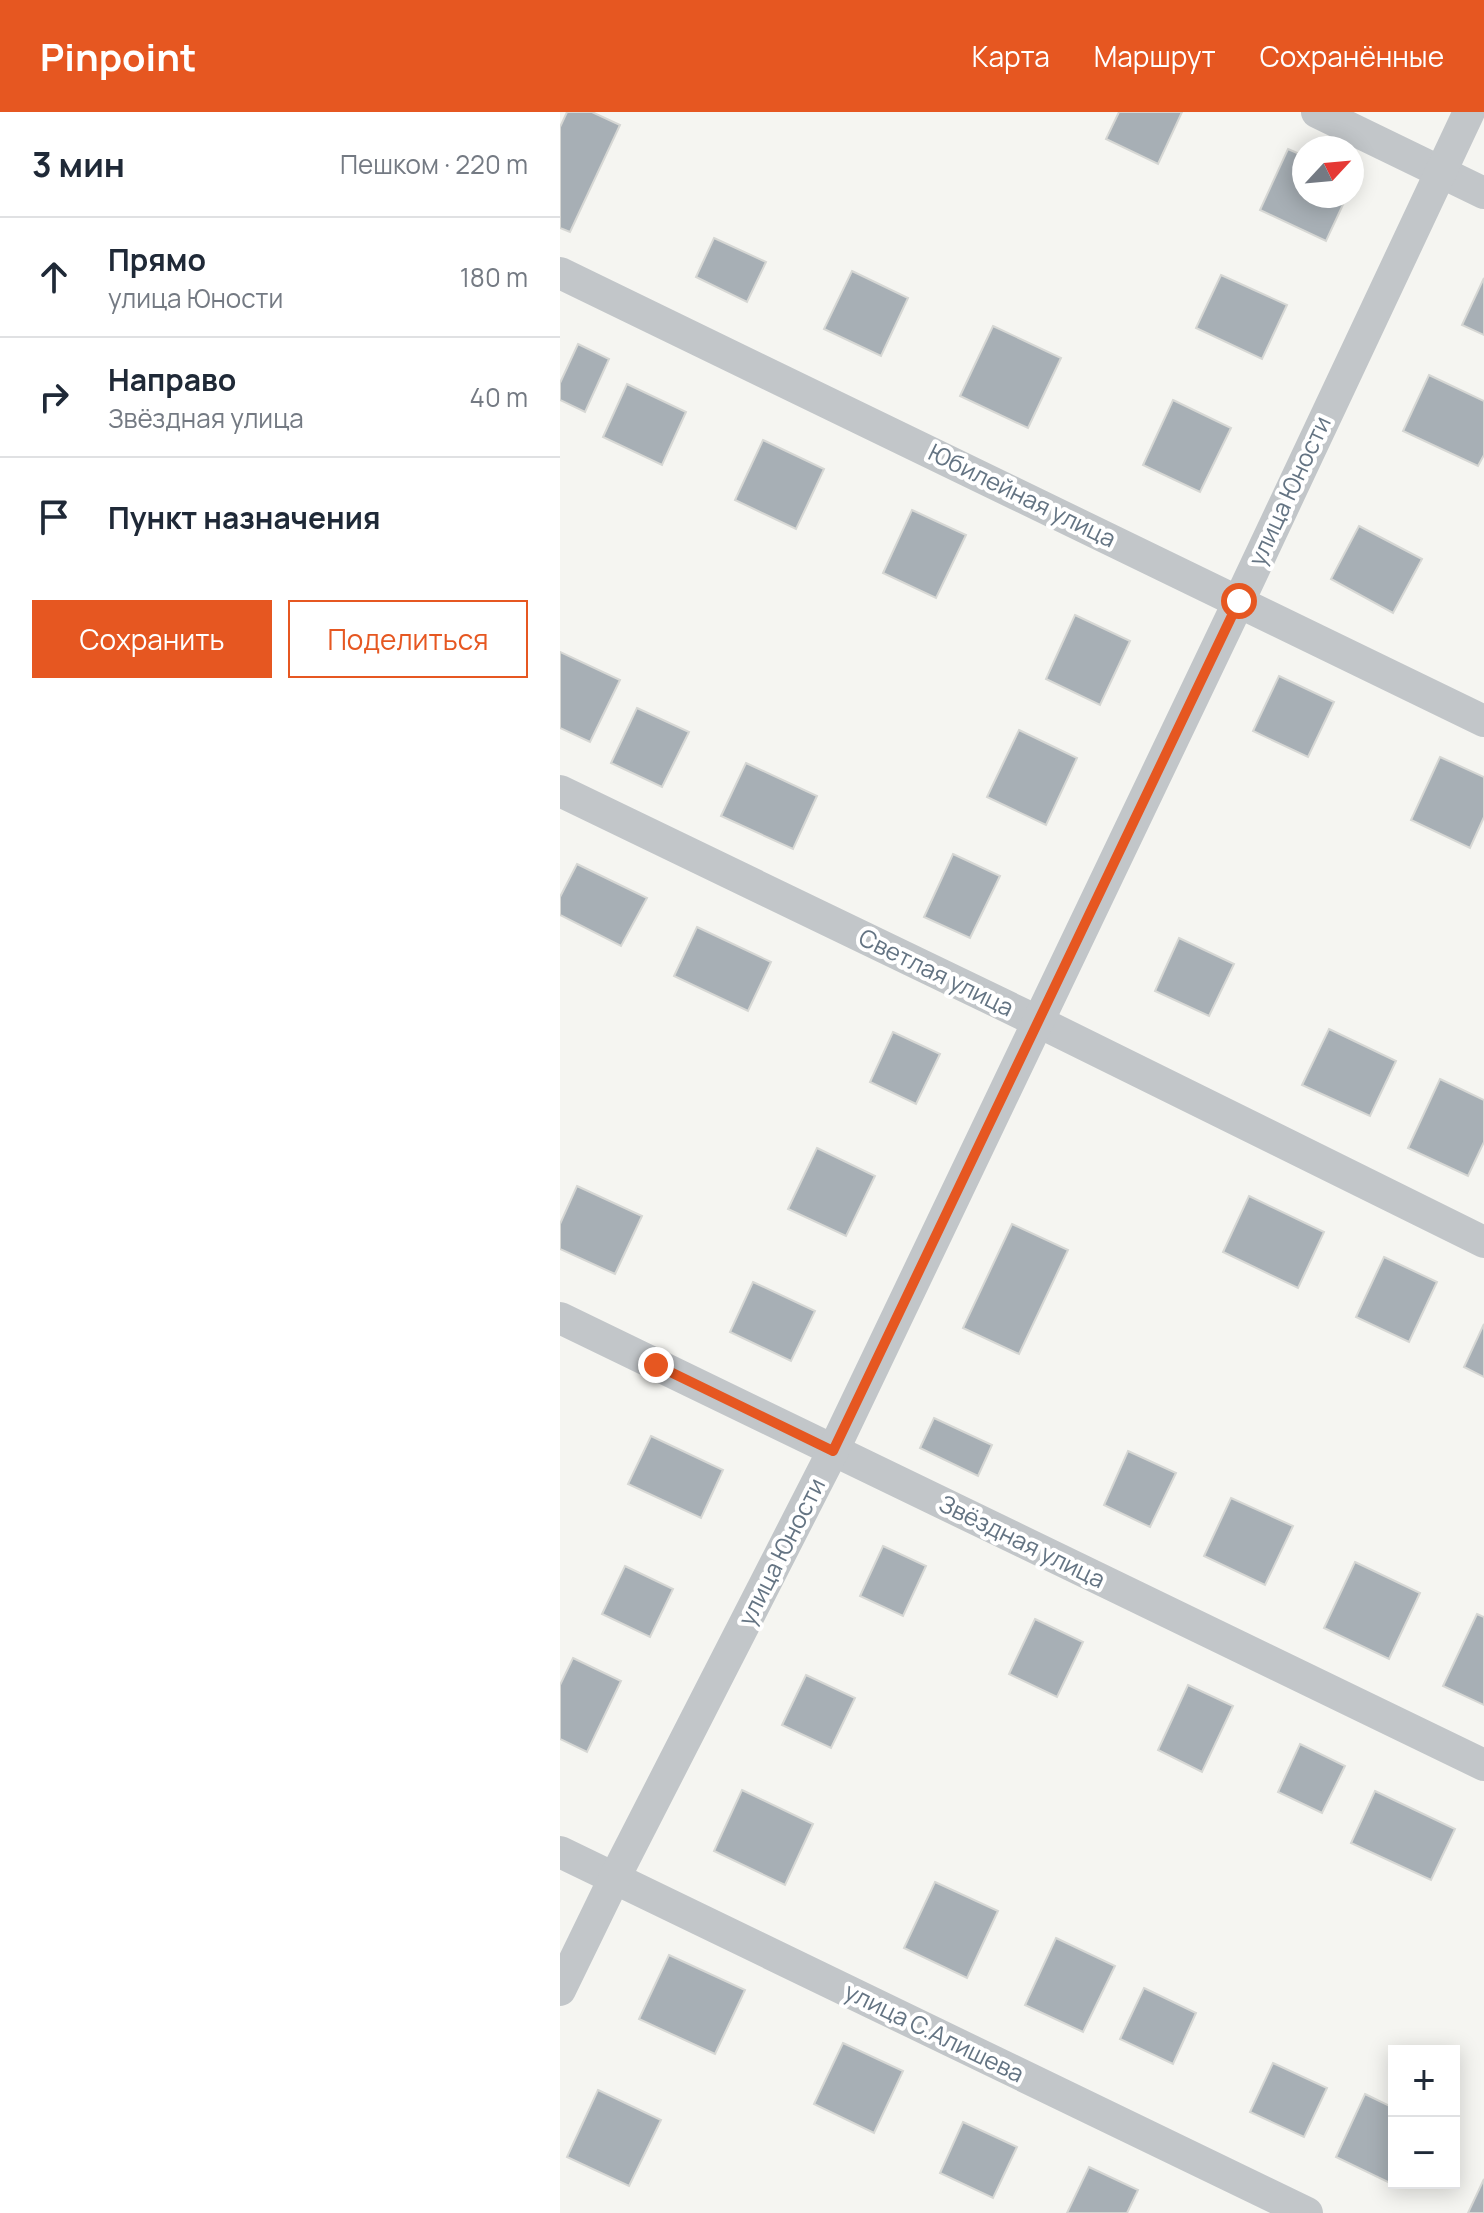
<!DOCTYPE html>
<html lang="ru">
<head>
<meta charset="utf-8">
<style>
	:root { --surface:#fff; --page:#f2f2f3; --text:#1f2937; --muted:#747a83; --line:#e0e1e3; --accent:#e65721 }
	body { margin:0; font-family:Manrope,sans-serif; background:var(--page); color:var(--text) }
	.controls { position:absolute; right:24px; bottom:24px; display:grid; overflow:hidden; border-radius:0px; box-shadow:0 4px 20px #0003 }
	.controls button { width:72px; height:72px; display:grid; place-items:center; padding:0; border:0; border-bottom:2px solid var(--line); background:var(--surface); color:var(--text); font:40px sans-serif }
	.compass { position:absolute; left:732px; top:24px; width:72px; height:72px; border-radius:50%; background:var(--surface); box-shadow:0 4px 20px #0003; rotate:64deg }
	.stop { position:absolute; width:24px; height:24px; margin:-18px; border:6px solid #e65721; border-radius:50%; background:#fff }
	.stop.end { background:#e65721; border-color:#fff; box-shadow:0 2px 8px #0008 }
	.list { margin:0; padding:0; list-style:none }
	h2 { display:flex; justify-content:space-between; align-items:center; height:104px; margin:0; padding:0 32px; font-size:34px }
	h2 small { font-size:26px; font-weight:400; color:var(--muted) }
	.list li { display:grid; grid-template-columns:52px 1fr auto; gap:24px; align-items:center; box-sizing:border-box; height:120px; padding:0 32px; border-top:2px solid var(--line) }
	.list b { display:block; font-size:30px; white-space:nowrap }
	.list p { margin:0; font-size:26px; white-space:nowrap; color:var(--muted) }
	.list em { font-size:26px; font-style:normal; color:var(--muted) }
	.actions { display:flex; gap:16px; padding:24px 32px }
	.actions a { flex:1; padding:18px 0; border:2px solid var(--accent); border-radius:0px; text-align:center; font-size:28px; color:var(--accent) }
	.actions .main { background:var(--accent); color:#fff }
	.icon { flex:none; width:44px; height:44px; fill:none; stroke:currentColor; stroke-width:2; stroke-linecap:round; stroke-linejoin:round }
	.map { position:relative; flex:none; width:924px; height:2101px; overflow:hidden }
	header { display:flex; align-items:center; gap:48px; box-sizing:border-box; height:112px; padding:0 40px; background:var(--accent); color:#fff }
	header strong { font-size:38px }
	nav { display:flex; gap:44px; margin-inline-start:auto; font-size:28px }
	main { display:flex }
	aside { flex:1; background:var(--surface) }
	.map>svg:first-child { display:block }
	.building { fill:#a7afb5; stroke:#d6d7d4; stroke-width:2 }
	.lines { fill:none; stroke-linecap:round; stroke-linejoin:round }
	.street { stroke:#c2c6c9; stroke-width:32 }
	.route { stroke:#e65721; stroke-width:10 }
	.labels { text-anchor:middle; stroke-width:8; stroke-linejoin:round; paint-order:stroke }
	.street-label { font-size:24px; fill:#647483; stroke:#fff }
</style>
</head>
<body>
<header>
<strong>Pinpoint</strong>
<nav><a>Карта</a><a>Маршрут</a><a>Сохранённые</a></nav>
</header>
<main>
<aside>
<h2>3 мин<small>Пешком · 220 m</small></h2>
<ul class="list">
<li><svg class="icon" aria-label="ahead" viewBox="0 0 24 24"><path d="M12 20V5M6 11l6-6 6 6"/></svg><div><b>Прямо</b><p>улица Юности</p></div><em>180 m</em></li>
<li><svg class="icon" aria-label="right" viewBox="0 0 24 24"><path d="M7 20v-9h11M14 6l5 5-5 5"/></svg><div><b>Направо</b><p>Звёздная улица</p></div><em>40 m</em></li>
<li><svg class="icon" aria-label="arrive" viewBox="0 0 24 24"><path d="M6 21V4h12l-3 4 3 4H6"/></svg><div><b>Пункт назначения</b></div></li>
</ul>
<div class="actions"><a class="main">Сохранить</a><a>Поделиться</a></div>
</aside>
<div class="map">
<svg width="924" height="2101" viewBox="0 0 924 2101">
	<rect width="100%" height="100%" fill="#f5f5f1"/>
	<g class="building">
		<path d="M7,0H32L60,13L10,120L0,116V15Z"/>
		<path d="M559,0H622L598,52L546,27Z"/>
		<path d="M728,37L744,44V84H787L766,129L700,98Z"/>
		<path d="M154,126L206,150L187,190L136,165Z"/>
		<path d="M292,159L348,186L321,244L264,217Z"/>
		<path d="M661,163L727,193L702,247L636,216Z"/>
		<path d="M924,166V223L902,213Z"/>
		<path d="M433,214L501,246L468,316L400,284Z"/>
		<path d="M18,232L49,247L25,300L0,288V271Z"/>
		<path d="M869,263L924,289V343L918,354L843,319Z"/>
		<path d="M67,272L126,300L102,353L43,325Z"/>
		<path d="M613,288L671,316L640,380L583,353Z"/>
		<path d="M203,328L264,357L236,417L175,388Z"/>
		<path d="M352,398L406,423L376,486L323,461Z"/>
		<path d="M799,414L862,447L833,501L771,467Z"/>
		<path d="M515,503L570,529L540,593L486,567Z"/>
		<path d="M0,540L60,568L30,630L0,616Z"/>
		<path d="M719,564L774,590L748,645L693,619Z"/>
		<path d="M77,596L129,620L102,675L51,651Z"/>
		<path d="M459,618L517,646L486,713L427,685Z"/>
		<path d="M880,645L924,665V705L910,736L851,708Z"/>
		<path d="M186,651L257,684L233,737L161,704Z"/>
		<path d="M393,742L440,764L410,826L364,805Z"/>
		<path d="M17,752L87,786L61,834L0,803V785Z"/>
		<path d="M137,815L211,850L188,899L114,864Z"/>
		<path d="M619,826L674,852L649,904L595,879Z"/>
		<path d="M769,917L836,949L810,1004L742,973Z"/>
		<path d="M333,920L380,942L356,992L310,970Z"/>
		<path d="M880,967L924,988V1030L908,1064L848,1036Z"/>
		<path d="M257,1036L315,1064L286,1124L228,1097Z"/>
		<path d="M17,1074L82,1104L55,1162L0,1137V1112Z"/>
		<path d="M689,1084L764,1120L738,1176L663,1140Z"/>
		<path d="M452,1112L508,1138L459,1242L403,1216Z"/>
		<path d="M824,1145L877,1170L849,1230L796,1205Z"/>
		<path d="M193,1170L255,1199L231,1249L170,1220Z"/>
		<path d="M924,1212V1265L904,1255Z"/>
		<path d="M374,1306L432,1333L418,1364L360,1336Z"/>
		<path d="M91,1324L163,1358L141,1406L68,1372Z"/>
		<path d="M568,1339L616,1361L590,1415L544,1393Z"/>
		<path d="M671,1386L733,1414L705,1473L644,1444Z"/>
		<path d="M323,1434L366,1454L343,1504L300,1484Z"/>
		<path d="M795,1450L860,1481L829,1547L764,1516Z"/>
		<path d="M65,1454L113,1477L90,1525L42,1502Z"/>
		<path d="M917,1502L924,1505V1593L883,1574Z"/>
		<path d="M475,1507L523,1530L497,1585L449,1562Z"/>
		<path d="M13,1546L61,1569L27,1640L0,1627V1573Z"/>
		<path d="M246,1563L295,1586L271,1636L222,1613Z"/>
		<path d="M628,1573L673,1594L642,1660L598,1638Z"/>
		<path d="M740,1632L785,1654L762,1701L718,1680Z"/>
		<path d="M182,1678L253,1712L225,1773L154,1739Z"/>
		<path d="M815,1679L895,1717L871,1768L791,1731Z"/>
		<path d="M375,1770L438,1799L407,1866L344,1836Z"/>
		<path d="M496,1826L555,1854L523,1920L465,1893Z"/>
		<path d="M109,1843L185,1878L155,1942L79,1907Z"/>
		<path d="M584,1876L636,1901L613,1952L560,1927Z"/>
		<path d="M283,1931L343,1959L314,2021L254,1992Z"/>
		<path d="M713,1951L767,1976L744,2025L690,2000Z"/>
		<path d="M38,1978L101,2008L69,2074L7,2045Z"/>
		<path d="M805,1982L834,1996L832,2072L776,2045Z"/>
		<path d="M403,2010L457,2035L433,2086L380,2061Z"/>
		<path d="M529,2055L578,2078L567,2101H507Z"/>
		<path d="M924,2067V2101H908Z"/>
	</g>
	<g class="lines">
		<g class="street">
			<path d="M757,0L924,81"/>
			<path d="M0,161L924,609"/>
			<path d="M0,679L479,910L924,1130"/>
			<path d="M0,1206L924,1653"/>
			<path d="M0,1740L747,2101"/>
			<path d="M0,1878L54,1767L273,1339L679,489L909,0"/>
		</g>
	</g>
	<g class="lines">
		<path class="route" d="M96,1253L273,1339L679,489"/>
	</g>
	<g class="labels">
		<g class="street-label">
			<text transform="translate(730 379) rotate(-65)" y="8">улица Юности</text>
			<text transform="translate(462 384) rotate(26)" y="8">Юбилейная улица</text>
			<text transform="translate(376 861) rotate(26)" y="8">Светлая улица</text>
			<text transform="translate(462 1430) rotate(26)" y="8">Звёздная улица</text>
			<text transform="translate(222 1440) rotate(-63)" y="8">улица Юности</text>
			<text transform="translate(374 1921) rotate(26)" y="8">улица С.Алишева</text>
		</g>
	</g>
</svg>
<div class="controls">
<button>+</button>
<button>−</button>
</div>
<svg class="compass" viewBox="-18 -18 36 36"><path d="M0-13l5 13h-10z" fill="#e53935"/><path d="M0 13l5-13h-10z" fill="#747a83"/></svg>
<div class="stop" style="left:679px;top:489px"></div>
<div class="stop end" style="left:96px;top:1253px"></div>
</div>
</main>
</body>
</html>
